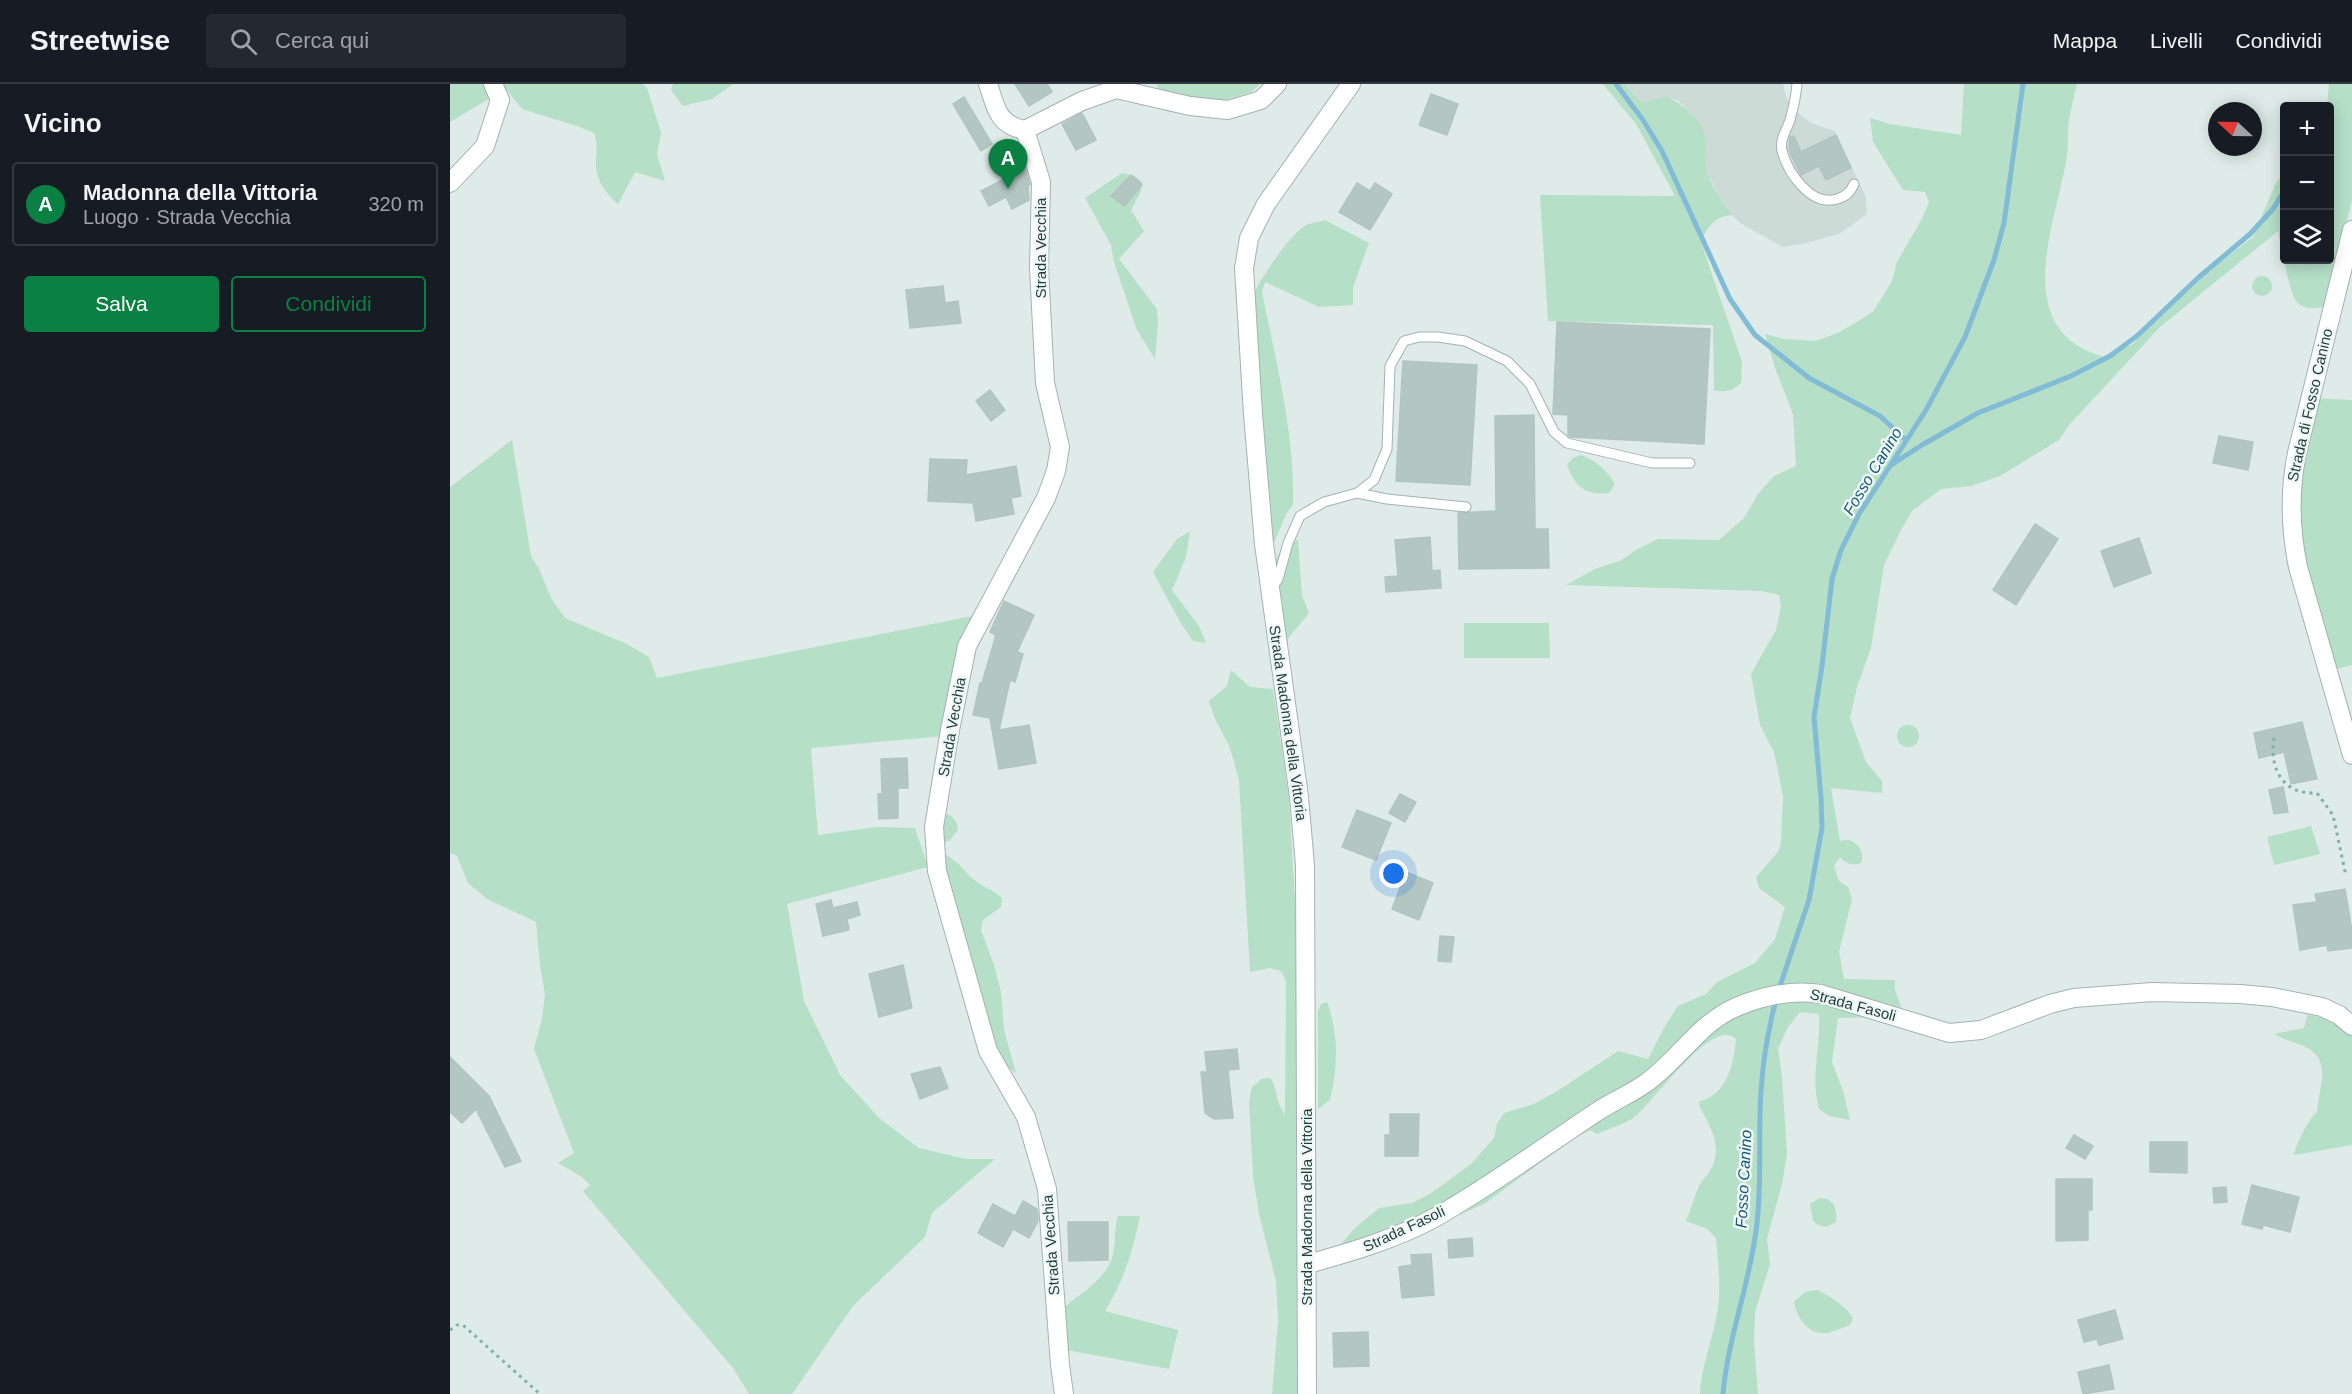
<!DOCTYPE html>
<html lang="it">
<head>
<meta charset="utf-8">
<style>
	:root { --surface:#171b24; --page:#242831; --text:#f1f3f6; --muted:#9ea1a6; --line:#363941; --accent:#0b8043 }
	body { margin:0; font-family:Arial,sans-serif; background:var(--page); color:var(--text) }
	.controls { position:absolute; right:18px; top:18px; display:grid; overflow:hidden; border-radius:6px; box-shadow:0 3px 15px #0003 }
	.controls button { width:54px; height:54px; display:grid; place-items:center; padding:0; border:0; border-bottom:2px solid var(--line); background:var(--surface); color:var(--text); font:30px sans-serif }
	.compass { position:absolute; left:1758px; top:18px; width:54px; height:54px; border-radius:50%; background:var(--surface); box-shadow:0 3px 15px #0003; rotate:292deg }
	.you { position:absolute; left:944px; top:790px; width:21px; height:21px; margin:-15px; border:4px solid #fff; border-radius:50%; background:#1a73e8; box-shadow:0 0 0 9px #1a73e833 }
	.badge { display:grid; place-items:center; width:39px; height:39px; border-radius:50%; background:var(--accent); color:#fff; font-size:20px; font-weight:700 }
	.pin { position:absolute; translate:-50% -50px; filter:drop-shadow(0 2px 3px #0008) }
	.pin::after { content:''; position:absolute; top:32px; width:21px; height:18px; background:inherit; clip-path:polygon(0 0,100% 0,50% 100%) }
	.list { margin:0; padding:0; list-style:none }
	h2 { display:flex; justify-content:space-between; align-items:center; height:78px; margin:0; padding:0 24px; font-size:26px }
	h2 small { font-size:20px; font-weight:400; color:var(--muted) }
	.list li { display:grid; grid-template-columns:39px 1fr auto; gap:18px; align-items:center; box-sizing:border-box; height:84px; margin:0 12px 12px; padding:0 12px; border:2px solid var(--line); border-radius:6px }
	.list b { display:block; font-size:22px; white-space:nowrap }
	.list p { margin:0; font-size:20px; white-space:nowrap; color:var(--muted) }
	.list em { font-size:20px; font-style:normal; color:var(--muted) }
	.actions { display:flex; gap:12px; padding:18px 24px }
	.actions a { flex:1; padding:14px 0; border:2px solid var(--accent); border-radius:6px; text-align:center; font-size:21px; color:var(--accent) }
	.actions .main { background:var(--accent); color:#fff }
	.icon { flex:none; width:33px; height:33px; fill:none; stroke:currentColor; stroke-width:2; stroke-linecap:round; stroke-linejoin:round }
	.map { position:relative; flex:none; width:1902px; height:1310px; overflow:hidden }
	header { display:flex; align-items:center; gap:36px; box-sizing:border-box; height:84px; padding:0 30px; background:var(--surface); border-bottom:2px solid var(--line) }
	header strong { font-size:28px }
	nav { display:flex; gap:33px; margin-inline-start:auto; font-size:21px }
	.search { width:420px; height:54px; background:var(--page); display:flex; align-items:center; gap:15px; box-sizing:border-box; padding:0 21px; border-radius:6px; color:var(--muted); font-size:22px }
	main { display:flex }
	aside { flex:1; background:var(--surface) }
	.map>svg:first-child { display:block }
	.built { fill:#cddbd7 }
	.green { fill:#b5dfc7 }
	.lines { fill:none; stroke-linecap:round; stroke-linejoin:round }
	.stream { stroke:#82bbd5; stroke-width:5 }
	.building { fill:#b4c6c1; stroke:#b1c5c0; stroke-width:1.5 }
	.service-casing { stroke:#a2b3b0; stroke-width:11 }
	.minor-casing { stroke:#a2b3b0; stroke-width:20 }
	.tertiary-casing { stroke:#a2b3b0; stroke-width:20 }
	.path { stroke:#7cb2aa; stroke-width:3; stroke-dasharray:3 4.5; stroke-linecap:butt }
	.service { stroke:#fff; stroke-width:9 }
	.minor { stroke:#fff; stroke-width:18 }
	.tertiary { stroke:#fff; stroke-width:18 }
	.labels { text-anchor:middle; stroke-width:5; stroke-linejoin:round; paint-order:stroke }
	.street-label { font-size:15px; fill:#1f3c39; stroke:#eff8f5 }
	.water-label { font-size:16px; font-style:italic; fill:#155a7c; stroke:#eff8f5 }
</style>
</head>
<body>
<header>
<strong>Streetwise</strong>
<div class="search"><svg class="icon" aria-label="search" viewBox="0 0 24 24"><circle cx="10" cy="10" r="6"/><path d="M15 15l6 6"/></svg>Cerca qui</div>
<nav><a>Mappa</a><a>Livelli</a><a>Condividi</a></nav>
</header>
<main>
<aside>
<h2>Vicino<small></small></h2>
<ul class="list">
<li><span class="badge">A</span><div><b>Madonna della Vittoria</b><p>Luogo · Strada Vecchia</p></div><em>320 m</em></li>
</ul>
<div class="actions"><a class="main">Salva</a><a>Condividi</a></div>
</aside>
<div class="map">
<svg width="1902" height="1310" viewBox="0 0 1902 1310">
	<rect width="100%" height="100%" fill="#dfebe8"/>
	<path class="built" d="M1175,0H1333L1337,15L1349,30L1361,39L1385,47L1416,113L1417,130L1391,149L1357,159L1333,163L1293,141L1282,131L1268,110L1257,88L1254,51L1247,38L1229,17L1216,12L1192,19Z"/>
	<g class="green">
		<path d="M0,0H38L42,13L0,38Z"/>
		<path d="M52,0H193L197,4L211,48L207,71L215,97L185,88L168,120C156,109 145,96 146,78C146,67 148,60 144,49L127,42L72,25Z"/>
		<path d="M223,0H283L262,15L233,22L221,6Z"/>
		<path d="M707,0H810L801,8L766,19L707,6Z"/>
		<path d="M1153,0H1175L1192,19L1216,12C1231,19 1251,35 1255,52C1257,64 1254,78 1258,90C1263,105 1273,118 1282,131C1264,133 1258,142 1251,158L1292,278L1291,299C1282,307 1276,309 1264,306L1263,241L1098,237L1090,111L1225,112L1186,40Z"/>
		<path d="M1514,0H1627C1624,12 1621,24 1619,36C1617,50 1619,64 1616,78C1604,144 1560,247 1654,273L1683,260L1707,231L1735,205L1803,153L1825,101L1834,89V176H1880V22H1877L1879,0H1902V117L1875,223C1865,224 1854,226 1847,218C1839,209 1831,160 1828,147L1710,243L1620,340L1609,356L1550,392L1521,402L1491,405L1462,427L1451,446L1434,481L1421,564L1407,603L1400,634L1416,678L1432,697V709L1381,704L1390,757C1403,752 1416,766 1411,779C1402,782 1396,780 1390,773L1384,782L1389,797L1398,803L1402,815L1389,868L1394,895L1445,896V906L1452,926L1422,933L1388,934L1382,978L1393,1007L1400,1036L1379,1032L1369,1025C1360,994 1371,962 1369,930L1350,928L1338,943L1328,965L1332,993L1337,1070L1332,1100L1317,1155L1320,1180L1305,1228L1304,1258L1308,1310H1250C1251,1281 1264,1253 1268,1224C1271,1201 1268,1176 1266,1154L1257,1145L1236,1137C1241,1126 1244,1113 1249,1102C1253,1094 1262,1087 1264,1078C1271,1056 1257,1039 1249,1021L1250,1017C1277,1011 1284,979 1286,955C1262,931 1201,1023 1182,1035C1171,1041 1158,1045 1147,1050L1140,1046L1120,1057L1034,1120L1004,1133L973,1132L886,1166L905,1144L929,1124L962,1119L980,1110L1021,1080L1044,1054L1047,1040L1054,1029L1084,1020L1109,1006L1168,967L1198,975L1216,940L1228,922L1256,910L1267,898L1305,879L1325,855L1335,823L1309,804L1306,793L1328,768L1331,759L1333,712L1324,668L1310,641L1301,590L1326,546L1331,522L1329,511L1312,507L1116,501L1147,484L1170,477L1186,466L1208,455L1269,456L1294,434L1308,410L1324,392L1346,382L1343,330L1325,284L1315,250L1334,255L1366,257L1390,248L1423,228L1442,197L1447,178L1472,135L1479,118L1475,108L1453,106L1423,58L1420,34L1440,40L1511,51Z"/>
		<path d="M672,89L685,92L692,98L691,107L681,126L694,147L669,175L707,225L708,241L705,275L687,246L664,178L661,161L635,114Z"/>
		<path d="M875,136L919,159L903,203V221L869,223L815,198L812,208C826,278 845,350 843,421L836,430L821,466L820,414L800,217C808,198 838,152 856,141C861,139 869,138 875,136Z"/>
		<circle cx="1812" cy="202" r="10"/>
		<path d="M1861,314L1902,316V581L1887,585L1859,517L1843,435Z"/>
		<path d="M62,356L81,472L90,487L101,514L115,534L177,560L199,573L207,594L523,532L493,652L361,664L368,751L427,743L465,744L478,783L337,820L354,917L390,991L430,1035L469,1064L516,1075H545L482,1129L475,1153L403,1222L342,1310H299L283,1284L133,1107L140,1101L132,1093L108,1079L124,1069L84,965L92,935L95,910L90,882L86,838L37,815L18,799L7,772L0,769V403Z"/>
		<path d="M1131,371C1146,377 1157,386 1165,400L1159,409C1136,412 1125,403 1117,381L1123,374Z"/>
		<path d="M740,447L736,473L722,506L749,542L756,559L743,557L729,536L703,488L727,455Z"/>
		<path d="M848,455L852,512L859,529L839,553L834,571L824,484L828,471Z"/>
		<path d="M1014,539H1099L1100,574H1014Z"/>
		<path d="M781,586L800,603L823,605L839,714L847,850L850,1310H822L828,1237L826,1197L809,1130L803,1092L799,1018L802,1003L811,995L820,994C829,1005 825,1020 835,1030L836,897L831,887L820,884L800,888L789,696L780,664L765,635L759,617L777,602Z"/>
		<circle cx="1458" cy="652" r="11"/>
		<path d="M488,728C500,729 507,734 508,746L499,757L488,760Z"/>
		<path d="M1861,742L1870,770L1824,781L1817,753Z"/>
		<path d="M489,768C505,773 511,784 523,795C532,803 544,806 552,814L551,823L533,836L531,846L544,881L551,908L554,946L566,989L557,983L548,972Z"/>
		<path d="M877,918C889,950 888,983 880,1016L868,1025V927L871,920Z"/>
		<path d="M1857,931L1883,935L1902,948V1061L1844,1071C1846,1060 1859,1034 1867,1028C1869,1001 1884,974 1851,961C1841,957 1833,955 1824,950L1854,944Z"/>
		<path d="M1370,1114C1384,1114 1387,1125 1386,1138L1376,1143L1368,1141L1363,1137L1360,1120Z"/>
		<path d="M668,1132H690C683,1166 674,1197 655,1227L728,1246L719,1285L611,1265L612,1225C629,1210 658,1195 663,1170C666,1157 664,1144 668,1132Z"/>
		<path d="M1367,1206C1380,1212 1395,1221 1403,1234L1400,1241C1394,1243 1388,1246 1381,1248C1361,1254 1347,1236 1344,1218L1355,1208Z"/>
	</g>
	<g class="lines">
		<g class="stream">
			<path d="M1166,0L1193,36L1212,67L1280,215L1305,251L1359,294L1430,332L1456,356"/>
			<path d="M1441,381L1472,361L1528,329L1621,292L1660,272L1687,252L1749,193L1800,150L1823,125L1834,107"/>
			<path d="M1329,905L1359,816L1372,744L1371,714L1364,633L1372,582L1382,495L1391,466L1409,430L1476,326L1515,253L1544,176L1554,139L1573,0"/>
			<path d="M1273,1310C1278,1252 1301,1197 1307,1139C1312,1095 1308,1051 1311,1007C1313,976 1318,946 1326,916"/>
		</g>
	</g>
	<g class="building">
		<path d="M565,0H597L602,8L579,22Z"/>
		<path d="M981,10L1008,20L997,51L969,41Z"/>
		<path d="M514,13L542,60L531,67L503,20Z"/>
		<path d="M632,29L646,56L626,66L612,40Z"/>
		<path d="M1386,51L1401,84L1376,96L1369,82L1351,91L1339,66L1340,53L1344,52L1351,68Z"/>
		<path d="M575,84L580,100L578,102L579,116L562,125L556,113L539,122L531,107Z"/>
		<path d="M681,91L692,101L674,122L661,112Z"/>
		<path d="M907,99L920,107L925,99L942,110L920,146L889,128Z"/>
		<path d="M493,202L495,219L508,217L511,239L460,244L456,206Z"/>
		<path d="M1107,238L1260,245L1254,360L1120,353L1118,351V331L1103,330Z"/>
		<path d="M953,277L1027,281L1020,401L946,397Z"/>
		<path d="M540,306L555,326L541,337L526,317Z"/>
		<path d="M1084,331L1085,445H1098L1099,484L1009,485L1008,429L1046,427L1045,332Z"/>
		<path d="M1769,352L1803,358L1798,386L1763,379Z"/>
		<path d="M480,375L517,376L516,391L566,382L571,412L561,414L564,430L526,437L523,419L478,417Z"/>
		<path d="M1585,440L1608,455L1566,521L1543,506Z"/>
		<path d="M980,453L982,487L990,486L991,504L936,508L935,493L948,492L945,456Z"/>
		<path d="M1689,454L1701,489L1664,503L1651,467Z"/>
		<path d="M554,517L584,531L567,568L573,570L565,598L560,596L549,646L579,641L586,679L549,685L540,634L523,631L530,599H532L546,551L540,548Z"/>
		<path d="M1852,638L1867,695L1841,700L1834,668L1809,674L1804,649Z"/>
		<path d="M457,674L458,704H448V734L429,735L428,710H432L431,675Z"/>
		<path d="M1833,703L1838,728L1824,730L1819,706Z"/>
		<path d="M950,710L966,718L955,738L939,729Z"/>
		<path d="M907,726L941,739L926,776L892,763Z"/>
		<path d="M956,788L983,799L969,836L942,825Z"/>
		<path d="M1895,805L1902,847V864L1878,867L1877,861L1850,866L1843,821L1867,818L1865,810Z"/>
		<path d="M381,816L383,824L407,818L410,831L397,835L399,846L373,852L366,820Z"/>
		<path d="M990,852L1004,853L1001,878L988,877Z"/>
		<path d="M453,881L462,924L429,933L419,890Z"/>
		<path d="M787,965L789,985L778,986L783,1034L764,1035L755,1029L751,988H757L755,968Z"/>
		<path d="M0,973L39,1012L71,1077L55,1083L26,1025L12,1039L0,1028Z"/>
		<path d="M490,983L498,1004L470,1015L461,990Z"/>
		<path d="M940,1030H969L968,1072H935V1051H940Z"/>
		<path d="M1624,1051L1643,1062L1635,1075L1616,1064Z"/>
		<path d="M1700,1058H1737V1089L1700,1088Z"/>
		<path d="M1606,1095H1642V1126H1638V1156L1606,1157Z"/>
		<path d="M1802,1101L1849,1113L1840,1148L1813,1141L1812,1145L1792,1140Z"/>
		<path d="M1776,1103L1777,1118L1764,1119L1763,1104Z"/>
		<path d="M573,1117L587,1125L588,1137L579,1154L563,1145L553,1163L528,1149L543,1120L565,1132Z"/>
		<path d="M618,1138H658V1176L619,1177Z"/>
		<path d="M1022,1154L1023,1172L999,1174L998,1156Z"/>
		<path d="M981,1170L984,1211L952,1214L949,1183L962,1181L961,1171Z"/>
		<path d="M1665,1226L1673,1255L1649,1261L1647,1255L1634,1258L1628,1236Z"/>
		<path d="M918,1248L919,1282L884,1283L883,1249Z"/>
		<path d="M1659,1281L1664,1305L1633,1310L1628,1288Z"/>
	</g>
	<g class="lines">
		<defs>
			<g id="service">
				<path d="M1347,0C1346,10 1344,22 1341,32C1339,44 1329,53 1332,67C1338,89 1361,123 1387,115C1396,112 1400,109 1404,100"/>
				<path d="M907,409L924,396L937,365L940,282L954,257L969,253H988L1015,257L1057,277L1080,300L1104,348L1117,359L1202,379H1240"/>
				<path d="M822,504L828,495L838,459L850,432L874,418L907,409L937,415L1016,423"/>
			</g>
			<g id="minor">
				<path d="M538,0C546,23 547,41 575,46L591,98L589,184L595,299L610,363L606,387L596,414L517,562L500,646L484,743L487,787L538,967L576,1033L597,1105L610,1281L614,1310"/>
				<path d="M575,46L632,17L666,5L740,22L778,26L811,16L827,0"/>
				<path d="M0,99L35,62L50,16L43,0"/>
				<path d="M1902,146L1847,369C1839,408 1840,444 1848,483L1902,671"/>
				<path d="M858,1180C901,1168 946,1155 986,1133C1040,1102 1090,1066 1142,1031C1159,1019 1179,1011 1196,999C1227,977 1244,946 1278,927C1306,913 1340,905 1371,910L1499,949L1531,946L1600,920L1624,914L1702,908L1790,910L1822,913L1872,923L1889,931L1902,942"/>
			</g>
			<path id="tertiary" d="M857,1310L855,781L849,713L814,460L803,330L794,184L799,154L816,120L901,0"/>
		</defs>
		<use href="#service" class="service-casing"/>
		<use href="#minor" class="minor-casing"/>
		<use href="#tertiary" class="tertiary-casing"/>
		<g class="path">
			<path d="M1824,654C1819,685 1833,711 1867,709L1883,731L1896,792"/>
			<path d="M0,1246L7,1241H13L90,1310"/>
		</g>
		<use href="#service" class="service"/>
		<use href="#minor" class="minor"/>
		<use href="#tertiary" class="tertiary"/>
	</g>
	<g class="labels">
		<g class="street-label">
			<text transform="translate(591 164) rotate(-90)" y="5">Strada Vecchia</text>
			<text transform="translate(1860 321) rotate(-77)" y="5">Strada di Fosso Canino</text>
			<text transform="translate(838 639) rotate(82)" y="5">Strada Madonna della Vittoria</text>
			<text transform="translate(502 643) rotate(-80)" y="5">Strada Vecchia</text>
			<text transform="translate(1403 921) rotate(15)" y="5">Strada Fasoli</text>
			<text transform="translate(857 1123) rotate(-90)" y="5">Strada Madonna della Vittoria</text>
			<text transform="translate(954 1145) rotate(-25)" y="5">Strada Fasoli</text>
			<text transform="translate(601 1161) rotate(-94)" y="5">Strada Vecchia</text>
		</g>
		<g class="water-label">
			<text transform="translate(1422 387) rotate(-59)" y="6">Fosso Canino</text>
			<text transform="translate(1293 1095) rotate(-87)" y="6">Fosso Canino</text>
		</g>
	</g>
</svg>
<div class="controls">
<button>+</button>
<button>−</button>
<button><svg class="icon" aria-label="layers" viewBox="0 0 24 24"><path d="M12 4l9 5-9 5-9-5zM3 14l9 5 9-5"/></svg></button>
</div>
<svg class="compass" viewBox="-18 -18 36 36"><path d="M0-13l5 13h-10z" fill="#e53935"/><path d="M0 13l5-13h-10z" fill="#9ea1a6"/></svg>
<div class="you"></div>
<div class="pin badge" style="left:558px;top:105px">A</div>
</div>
</main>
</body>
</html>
